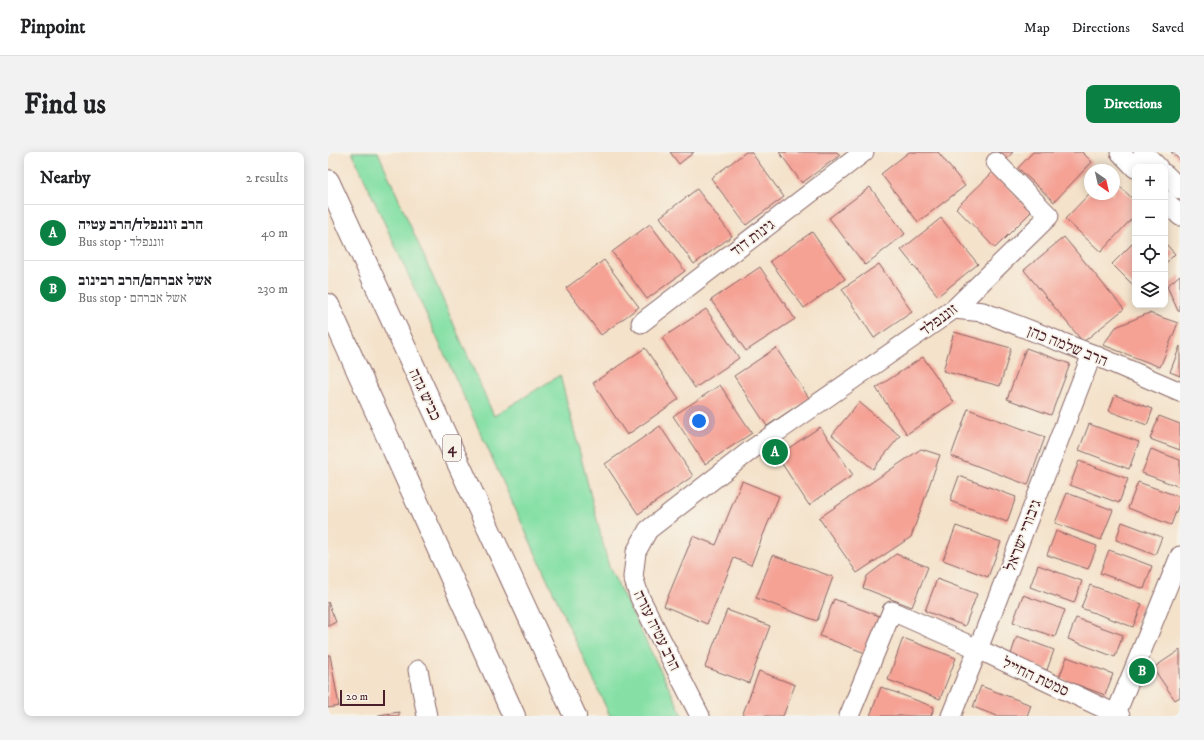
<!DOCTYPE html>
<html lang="en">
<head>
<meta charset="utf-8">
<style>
	:root { --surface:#fff; --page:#f2f2f2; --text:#202124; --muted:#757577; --line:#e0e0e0; --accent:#0b8043 }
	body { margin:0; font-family:"IM FELL DW Pica","Frank Ruhl Libre",serif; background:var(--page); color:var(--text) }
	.controls { position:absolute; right:12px; top:12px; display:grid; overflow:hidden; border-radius:8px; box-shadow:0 2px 10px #0003 }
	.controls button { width:36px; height:36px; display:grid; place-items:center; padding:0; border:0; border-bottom:1px solid var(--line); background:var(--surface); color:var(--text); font:20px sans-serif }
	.compass { position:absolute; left:756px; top:12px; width:36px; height:36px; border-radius:50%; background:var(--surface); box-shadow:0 2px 10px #0003; rotate:146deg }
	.scale { position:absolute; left:12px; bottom:10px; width:45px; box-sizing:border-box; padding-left:4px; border:2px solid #4a1f2b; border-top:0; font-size:11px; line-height:14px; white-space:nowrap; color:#4a1f2b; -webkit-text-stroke:3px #f7f3e8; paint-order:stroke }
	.you { position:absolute; left:371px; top:269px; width:14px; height:14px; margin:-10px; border:3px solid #fff; border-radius:50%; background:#1a73e8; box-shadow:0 0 0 6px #1a73e833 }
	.badge { display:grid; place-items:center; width:26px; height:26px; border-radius:50%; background:var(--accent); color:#fff; font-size:13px; font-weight:700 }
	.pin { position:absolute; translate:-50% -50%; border:2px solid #fff; box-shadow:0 1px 4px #0006 }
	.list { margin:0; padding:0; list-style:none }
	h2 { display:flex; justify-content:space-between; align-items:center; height:52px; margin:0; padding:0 16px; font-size:17px }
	h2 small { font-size:13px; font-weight:400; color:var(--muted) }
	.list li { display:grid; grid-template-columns:26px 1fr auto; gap:12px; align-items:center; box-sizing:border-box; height:56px; padding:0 16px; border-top:1px solid var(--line) }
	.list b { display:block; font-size:15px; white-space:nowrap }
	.list p { margin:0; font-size:13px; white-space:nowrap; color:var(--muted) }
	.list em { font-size:13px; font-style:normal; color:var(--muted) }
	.icon { flex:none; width:22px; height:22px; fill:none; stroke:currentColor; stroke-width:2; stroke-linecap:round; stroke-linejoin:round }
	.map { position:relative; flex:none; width:852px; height:564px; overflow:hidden; border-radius:8px }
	header { display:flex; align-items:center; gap:24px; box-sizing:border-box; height:56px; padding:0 20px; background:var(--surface); border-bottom:1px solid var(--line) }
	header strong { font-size:19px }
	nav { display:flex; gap:22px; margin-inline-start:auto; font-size:14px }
	.intro { display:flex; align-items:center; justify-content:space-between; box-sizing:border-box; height:96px; padding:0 24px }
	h1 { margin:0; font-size:28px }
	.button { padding:10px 18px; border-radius:8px; background:var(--accent); color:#fff; font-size:14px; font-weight:700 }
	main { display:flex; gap:24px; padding:0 24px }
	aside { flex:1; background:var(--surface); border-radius:8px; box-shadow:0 2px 10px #0003 }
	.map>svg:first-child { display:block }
	.green { fill:#86e0a6; stroke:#688068 }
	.building { fill:#f5a295 }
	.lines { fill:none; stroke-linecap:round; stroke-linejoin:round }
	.minor-casing { stroke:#866363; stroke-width:21 }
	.highway-casing { stroke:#866363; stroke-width:24 }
	.minor { stroke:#fff; stroke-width:19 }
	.highway { stroke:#fff; stroke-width:22 }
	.labels { text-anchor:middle; stroke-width:3.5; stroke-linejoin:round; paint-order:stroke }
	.shield { fill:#f7f3e8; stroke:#7e5f64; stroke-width:1 }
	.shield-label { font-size:15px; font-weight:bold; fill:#4a1f2b }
	.street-label { font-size:16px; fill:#4a1f2b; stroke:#f7f3e8 }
</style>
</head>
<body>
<header>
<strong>Pinpoint</strong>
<nav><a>Map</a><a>Directions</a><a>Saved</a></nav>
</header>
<div class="intro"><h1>Find us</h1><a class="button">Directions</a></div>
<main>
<aside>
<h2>Nearby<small>2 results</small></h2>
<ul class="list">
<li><span class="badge">A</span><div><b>הרב זוננפלד/הרב עטיה</b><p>Bus stop · זוננפלד</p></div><em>40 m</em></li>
<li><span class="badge">B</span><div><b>אשל אברהם/הרב רבינוב</b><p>Bus stop · אשל אברהם</p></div><em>230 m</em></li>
</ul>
</aside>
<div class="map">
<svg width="852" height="564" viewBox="0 0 852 564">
	<rect width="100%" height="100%" fill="#f7f3e8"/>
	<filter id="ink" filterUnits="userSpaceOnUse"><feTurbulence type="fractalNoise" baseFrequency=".025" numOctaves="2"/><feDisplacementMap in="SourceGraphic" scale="8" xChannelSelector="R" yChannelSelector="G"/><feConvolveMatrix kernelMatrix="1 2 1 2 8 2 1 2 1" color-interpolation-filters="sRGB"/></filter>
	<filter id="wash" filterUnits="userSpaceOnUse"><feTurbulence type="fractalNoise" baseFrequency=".012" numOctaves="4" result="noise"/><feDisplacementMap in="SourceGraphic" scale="16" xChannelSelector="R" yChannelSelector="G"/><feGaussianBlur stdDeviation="0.9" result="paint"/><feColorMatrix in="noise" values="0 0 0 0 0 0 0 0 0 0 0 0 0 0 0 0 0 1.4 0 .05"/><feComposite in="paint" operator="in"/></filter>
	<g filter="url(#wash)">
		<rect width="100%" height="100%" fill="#f4e2ca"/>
		<path class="green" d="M24,0H50L166,264L232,223L281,415L355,564H282Z"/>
		<g id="blocks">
			<g class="building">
				<path d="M342,0H366L351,12Z"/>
				<path d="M418,0H423L456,45L418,73L383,26Z"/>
				<path d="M451,0H509L512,3L474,31Z"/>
				<path d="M581,0H610L637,34L590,70L553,22Z"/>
				<path d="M667,0H685L677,9Z"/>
				<path d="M705,0H754L764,10L726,50L690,16Z"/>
				<path d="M843,0H852V8Z"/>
				<path d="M665,20L703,60L667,96L628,56Z"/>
				<path d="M786,29L807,49V63L773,100L737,67L762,41V42H786Z"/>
				<path d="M542,35L577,82L537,113L501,66Z"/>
				<path d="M369,37L404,84L366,112L332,65Z"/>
				<path d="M613,66L650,112L610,144L573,98Z"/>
				<path d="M322,72L357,119L319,147L284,100Z"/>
				<path d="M484,80L517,127L476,156L442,109Z"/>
				<path d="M736,85L796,157L755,190L696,118Z"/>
				<path d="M807,89V135L784,112Z"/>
				<path d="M837,91L847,102L837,112Z"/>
				<path d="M276,108L311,155L273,183L238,136Z"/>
				<path d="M551,112L584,160L546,186L514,137Z"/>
				<path d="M432,115L467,167L418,199L383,148Z"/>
				<path d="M852,123V159H850L839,134Z"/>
				<path d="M378,157L411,206L367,236L334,186Z"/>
				<path d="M821,161L850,171L832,215L775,193L788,175Z"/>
				<path d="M626,180L683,196L672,234L615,219Z"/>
				<path d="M852,194V224L842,220Z"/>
				<path d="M317,196L351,247L299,283L265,231Z"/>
				<path d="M448,196L481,246L439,274L406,224Z"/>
				<path d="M698,196L742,212L723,263L679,247Z"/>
				<path d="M595,205L626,250L579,282L548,236Z"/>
				<path d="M392,233L424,281L377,312L345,264Z"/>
				<path d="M787,243L825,257L819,273L781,259Z"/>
				<path d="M531,250L572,284L545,317L504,283Z"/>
				<path d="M640,257L717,285L700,333L623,304Z"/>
				<path d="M831,264L852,272V298L822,287Z"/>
				<path d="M761,272L811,290L801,317L751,298Z"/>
				<path d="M332,274L365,324L310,362L277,312Z"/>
				<path d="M492,275L525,323L481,353L449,304Z"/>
				<path d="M593,297L612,303L583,385L529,421L491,366Z"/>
				<path d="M823,297L852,308V335L814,321Z"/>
				<path d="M751,309L800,327L791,351L742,333Z"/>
				<path d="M631,324L688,345L679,370L622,349Z"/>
				<path d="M414,329L451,344L423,413L406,406L379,472L336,454L365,384L388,393Z"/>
				<path d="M810,330L852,345V349L843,373L800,356Z"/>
				<path d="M739,341L785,358L773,388L727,371Z"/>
				<path d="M794,370L834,385L827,403L788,388Z"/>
				<path d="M628,374L673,390L660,425L615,408Z"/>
				<path d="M728,379L769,394L760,417L719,403Z"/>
				<path d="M781,398L824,414L816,437L772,421Z"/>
				<path d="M568,402L600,415L584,455L535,436L539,424Z"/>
				<path d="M445,403L505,425L489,469L428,446Z"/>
				<path d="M710,413L754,429L746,451L702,435Z"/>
				<path d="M609,427L649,442L637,474L597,459Z"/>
				<path d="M762,433L814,452L805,475L753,456Z"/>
				<path d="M695,443L737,458L727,485L685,470Z"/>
				<path d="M506,447L554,465L540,502L492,484Z"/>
				<path d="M0,450L8,470L0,474Z"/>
				<path d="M399,458L442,474L421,531L377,515Z"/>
				<path d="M748,466L795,483L787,505L740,487Z"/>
				<path d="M689,484L726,498L719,518L682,505Z"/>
				<path d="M575,486L628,506L612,547L560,528Z"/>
				<path d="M852,498V545L847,548L825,516Z"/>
				<path d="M0,503H2L11,554L0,556Z"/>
				<path d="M739,505L785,522L777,543L731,526Z"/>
				<path d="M431,519L467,533L455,564H414Z"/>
				<path d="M653,534L703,553L699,564H669L645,555Z"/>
				<path d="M553,535L606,555L603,564H542Z"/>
				<path d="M71,560V564H51V563Z"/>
			</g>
		</g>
	</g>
	<g filter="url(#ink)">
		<use href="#blocks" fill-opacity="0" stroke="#866363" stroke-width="1"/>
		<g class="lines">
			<defs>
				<g id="minor">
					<path d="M792,0L807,16"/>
					<path d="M815,0L830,15"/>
					<path d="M837,22L852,37"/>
					<path d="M837,48L852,64"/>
					<path d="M626,157L655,160L764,202L852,240"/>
					<path d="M313,171L536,0"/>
					<path d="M90,518L99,564"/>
					<path d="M372,564L312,446L305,425L308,400L320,378L423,298L626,157L721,64L668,10"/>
					<path d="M521,564L564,459L650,497L792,564"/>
					<path d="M623,564L650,497L764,202"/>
					<path d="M787,564L852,404"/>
				</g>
				<g id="highway">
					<path d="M0,29L247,564"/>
					<path d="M0,153L186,564"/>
				</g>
			</defs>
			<use href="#minor" class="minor-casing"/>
			<use href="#highway" class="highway-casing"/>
			<use href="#minor" class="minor"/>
			<use href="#highway" class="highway"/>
		</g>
	</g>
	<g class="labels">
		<rect class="shield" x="115" y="283" width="18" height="26" rx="3"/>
		<g class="shield-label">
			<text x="124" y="301">4</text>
		</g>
		<g class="street-label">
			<text transform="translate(424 85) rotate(-37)" y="6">גינות דוד</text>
			<text transform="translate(610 167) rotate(-37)" y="6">זוננפלד</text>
			<text transform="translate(740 193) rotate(22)" y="6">הרב שלמה כהן</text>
			<text transform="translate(98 242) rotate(65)" y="6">כביש גהה</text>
			<text transform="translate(694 383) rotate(-69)" y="6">גיבורי ישראל</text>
			<text transform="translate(330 478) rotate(64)" y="6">הרב עטיה עזרה</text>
			<text transform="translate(708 524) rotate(25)" y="6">סמטת החייל</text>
		</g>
	</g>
</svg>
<div class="controls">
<button>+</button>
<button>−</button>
<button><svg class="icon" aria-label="locate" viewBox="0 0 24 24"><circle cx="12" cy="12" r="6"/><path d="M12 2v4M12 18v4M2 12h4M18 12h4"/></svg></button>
<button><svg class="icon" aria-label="layers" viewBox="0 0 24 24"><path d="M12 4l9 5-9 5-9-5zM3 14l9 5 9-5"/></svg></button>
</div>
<svg class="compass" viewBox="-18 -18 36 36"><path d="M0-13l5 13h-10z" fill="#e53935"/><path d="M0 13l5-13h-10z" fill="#757577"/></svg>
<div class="scale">20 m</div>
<div class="you"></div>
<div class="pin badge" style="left:447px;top:300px">A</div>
<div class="pin badge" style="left:814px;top:519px">B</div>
</div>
</main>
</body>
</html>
